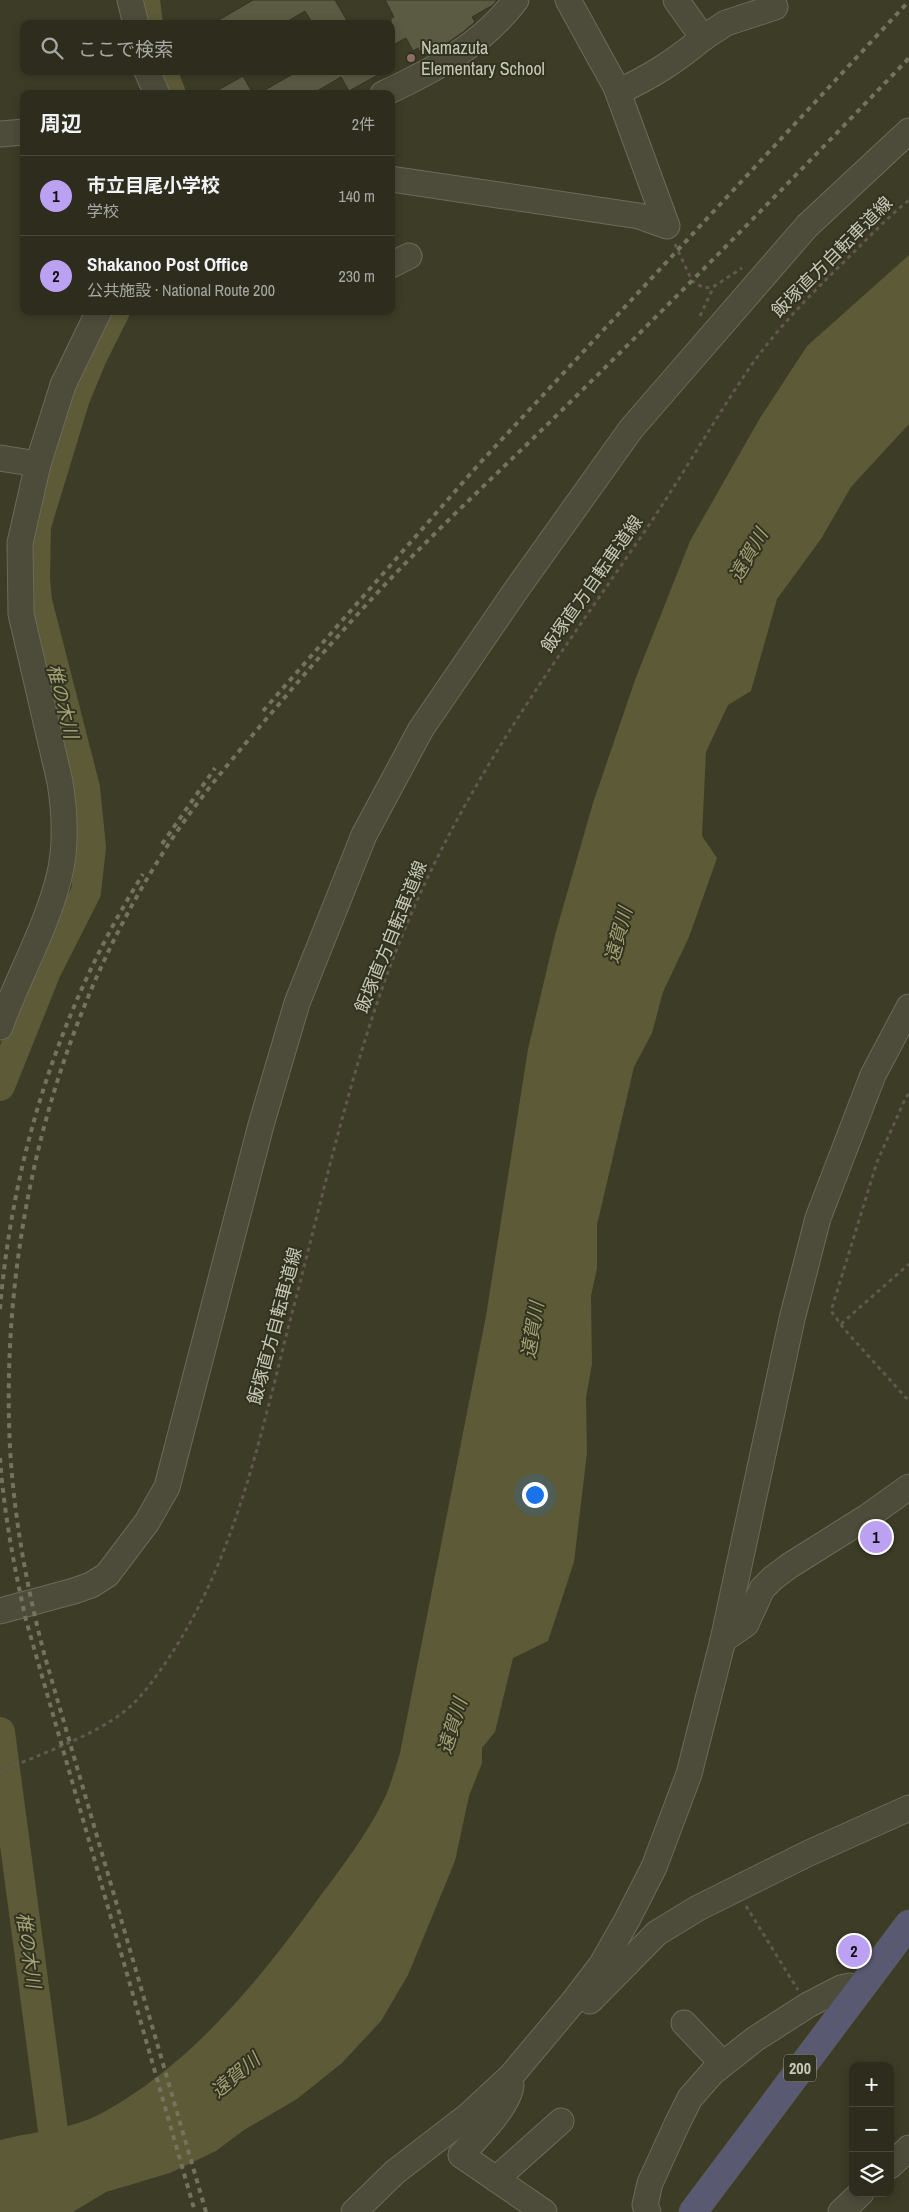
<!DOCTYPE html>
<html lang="ja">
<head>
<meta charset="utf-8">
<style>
	:root { --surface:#2e2d1d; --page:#363526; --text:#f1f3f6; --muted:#a7a8a4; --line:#49493b; --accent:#bca0f2 }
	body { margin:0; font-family:"Archivo Narrow","Noto Sans JP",sans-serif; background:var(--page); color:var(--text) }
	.controls { position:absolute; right:15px; bottom:15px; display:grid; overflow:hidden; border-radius:10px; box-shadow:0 2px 8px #0003 }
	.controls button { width:45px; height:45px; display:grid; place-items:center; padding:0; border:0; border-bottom:1px solid var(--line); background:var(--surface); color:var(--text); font:25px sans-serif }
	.you { position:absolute; left:534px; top:1494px; width:18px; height:18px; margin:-12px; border:4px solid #fff; border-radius:50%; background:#1a73e8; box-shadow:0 0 0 8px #1a73e833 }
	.badge { display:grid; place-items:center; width:32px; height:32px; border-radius:50%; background:var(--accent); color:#111; font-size:16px; font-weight:700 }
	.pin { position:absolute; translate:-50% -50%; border:2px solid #fff; box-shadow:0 1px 5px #0006 }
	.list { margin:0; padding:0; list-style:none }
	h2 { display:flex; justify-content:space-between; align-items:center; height:65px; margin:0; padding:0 20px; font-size:21px }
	h2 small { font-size:16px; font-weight:400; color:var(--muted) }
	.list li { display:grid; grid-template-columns:32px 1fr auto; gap:15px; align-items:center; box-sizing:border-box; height:80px; padding:0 20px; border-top:1px solid var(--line) }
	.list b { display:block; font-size:19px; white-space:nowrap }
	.list p { margin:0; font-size:16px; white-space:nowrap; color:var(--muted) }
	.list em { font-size:16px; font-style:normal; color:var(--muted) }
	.icon { flex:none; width:28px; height:28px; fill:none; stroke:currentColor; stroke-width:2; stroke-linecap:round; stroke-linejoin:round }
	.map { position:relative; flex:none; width:909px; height:2212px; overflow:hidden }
	.search { position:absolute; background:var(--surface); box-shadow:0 2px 8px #0003; left:20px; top:20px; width:375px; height:55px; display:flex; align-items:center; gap:12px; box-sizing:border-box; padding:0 18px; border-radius:10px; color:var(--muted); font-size:19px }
	.panel { position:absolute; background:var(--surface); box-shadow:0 2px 8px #0003; left:20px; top:90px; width:375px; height:225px; border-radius:10px }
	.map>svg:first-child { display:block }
	.water { fill:#5c5a37 }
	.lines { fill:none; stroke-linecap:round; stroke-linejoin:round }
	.stream { stroke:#5c5a37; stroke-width:5 }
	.river { stroke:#5c5a37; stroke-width:30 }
	.building { fill:#5b5b44; stroke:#343422 }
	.minor-casing { stroke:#6b6b59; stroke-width:27 }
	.highway-casing { stroke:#585846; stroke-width:29 }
	.path { stroke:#61584e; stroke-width:3; stroke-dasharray:4 4; stroke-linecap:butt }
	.minor { stroke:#4d4c3b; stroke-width:25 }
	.highway { stroke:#595972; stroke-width:28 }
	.rail { stroke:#73735e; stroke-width:4; stroke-dasharray:5 5; stroke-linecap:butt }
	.education-dot { fill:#8d6e63; stroke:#323220; stroke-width:2 }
	.labels { text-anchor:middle; stroke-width:4; stroke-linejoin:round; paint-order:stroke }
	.shield { fill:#323220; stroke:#9b9b8a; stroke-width:1 }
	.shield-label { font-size:16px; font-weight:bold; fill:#c8c8b7 }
	.poi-label { font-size:18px; fill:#c8c8b7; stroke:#323220; text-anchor:start }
	.street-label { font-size:18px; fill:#c8c8b7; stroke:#323220 }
	.water-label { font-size:19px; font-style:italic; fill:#a3a174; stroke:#323220 }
</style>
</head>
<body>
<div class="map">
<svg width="909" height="2212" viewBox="0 0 909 2212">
	<rect width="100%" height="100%" fill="#3d3c27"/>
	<path class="water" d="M909,255V424L851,487L821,539L777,599L751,691L728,705L706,752L702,836L717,858L689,937L663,992L652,1033L634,1067L597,1225V1268L591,1296L592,1364L586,1398L587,1453L574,1562L548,1641L513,1658L495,1732L482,1748V1763L469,1796L455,1861L408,1975L381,2021L342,2063L297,2099L244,2130L216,2151L170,2173L106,2192L73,2212H0V2140C35,2131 70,2130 102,2113C188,2066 253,1988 310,1910C337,1873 368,1835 387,1793C392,1780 396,1766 400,1753L486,1316L528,1049L555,935L593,803L635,680L690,541L760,418L807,346Z"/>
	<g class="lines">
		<path class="stream" d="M144,0L145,1"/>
		<g class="river">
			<path d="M145,0L148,24"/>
			<path d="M162,71L171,94"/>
			<path d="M0,1086L46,971L86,892L91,847L85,788L37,601L35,579L36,526L75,398L92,357L115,311"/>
			<path d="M0,1732L58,2168"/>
		</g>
	</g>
	<g class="building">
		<path d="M253,0H335L349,24H313L305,11L283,24H212Z"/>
		<path d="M385,0H497L493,5L472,17L475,22L463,32L443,46L422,56L418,48L413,51L406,38L391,46V18L394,17Z"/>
		<path d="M298,71H385L349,91L341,77L312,94H258Z"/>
		<path d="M243,76L253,94H211Z"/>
		<path d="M858,1932L871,1942L851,1969L838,1960Z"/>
	</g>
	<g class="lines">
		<defs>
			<g id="minor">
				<path d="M130,0L136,24"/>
				<path d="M703,38L726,23L775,7"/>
				<path d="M147,71L157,94"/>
				<path d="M618,92C652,76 674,62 703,38L676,0"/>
				<path d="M383,94C434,70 481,46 516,0"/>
				<path d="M0,134L24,132"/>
				<path d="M391,179L639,216L667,226L616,87L568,0"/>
				<path d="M391,265L409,256"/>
				<path d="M0,458L38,464"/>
				<path d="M0,1027C18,977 46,929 59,877C67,846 65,814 60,782L21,614L20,543L38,464L63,385L99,311"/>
				<path d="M0,1611L74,1591L91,1585L107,1575L147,1522L167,1487L261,1125L297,1003L364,835L421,729L514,593L631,429L807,226L909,131"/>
				<path d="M723,1640L746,1624L762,1589L773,1578L789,1566L867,1517L909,1487"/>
				<path d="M590,2001L657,1933L698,1908L809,1853L909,1808"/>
				<path d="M684,2023L722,2063"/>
				<path d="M511,2085C510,2105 475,2140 461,2155L544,2212"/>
				<path d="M890,2166L909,2148"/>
				<path d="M496,2179L561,2121"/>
				<path d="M354,2212L395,2172L469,2115L511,2076L573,2002L602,1964L627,1920L654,1867L689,1774L723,1640L792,1319L818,1218L873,1075L909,1007"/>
				<path d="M648,2212L645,2205L650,2183L677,2124L690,2098L712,2073L755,2039L808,2005L841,1988L850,1986L858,1989"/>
				<path d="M841,2212L861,2193"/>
			</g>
			<path id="highway" d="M693,2212L909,1924"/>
		</defs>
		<use href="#minor" class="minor-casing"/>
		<use href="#highway" class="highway-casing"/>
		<g class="path">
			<path d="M675,244L692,281L704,288L713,287L742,268"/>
			<path d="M700,316L713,288"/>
			<path d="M909,1094L906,1097L877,1162L831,1311L845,1330L909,1401"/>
			<path d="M841,1324L909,1264"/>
			<path d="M0,1772C39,1754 93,1737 126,1710C143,1696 156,1677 168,1659C236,1558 261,1433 291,1317C328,1178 357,1035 416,903C475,769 564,649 647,528C682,476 713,422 748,370C777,328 812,293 848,258C868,238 887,218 909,200"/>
			<path d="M746,1906L798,1990"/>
		</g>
		<use href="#minor" class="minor"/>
		<use href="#highway" class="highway"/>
		<g class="rail">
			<path d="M263,711L479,464L909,1"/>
			<path d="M162,844L215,768"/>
			<path d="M0,1309C13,1154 61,1005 143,874"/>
			<path d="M0,1458C4,1513 14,1567 26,1620L195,2212"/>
			<path d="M206,2212L45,1657C27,1589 14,1518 10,1448C0,1246 50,1036 156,864C189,809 232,759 274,710C313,664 354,617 396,573C448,519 502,469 555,417C675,299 793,179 909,58"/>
		</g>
	</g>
	<circle class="education-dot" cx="411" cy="58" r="5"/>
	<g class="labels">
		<rect class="shield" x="784" y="2054.5" width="32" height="27" rx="4"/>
		<g class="shield-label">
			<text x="800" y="2074">200</text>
		</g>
		<g class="poi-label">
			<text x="421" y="54">Namazuta<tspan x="421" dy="21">Elementary School</tspan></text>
		</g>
		<g class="street-label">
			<text transform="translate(832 257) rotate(-45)" y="6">飯塚直方自転車道線</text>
			<text transform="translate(592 584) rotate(-55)" y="6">飯塚直方自転車道線</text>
			<text transform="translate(391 937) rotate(-68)" y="6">飯塚直方自転車道線</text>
			<text transform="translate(275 1326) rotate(-75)" y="6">飯塚直方自転車道線</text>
		</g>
		<g class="water-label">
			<text transform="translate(748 555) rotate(-60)" y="7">遠賀川</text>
			<text transform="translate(63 701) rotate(76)" y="7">椎の木川</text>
			<text transform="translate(618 935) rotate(-75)" y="7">遠賀川</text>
			<text transform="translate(532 1330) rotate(-81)" y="7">遠賀川</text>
			<text transform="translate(452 1726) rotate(-73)" y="7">遠賀川</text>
			<text transform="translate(29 1950) rotate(82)" y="7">椎の木川</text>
			<text transform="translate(235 2075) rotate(-40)" y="7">遠賀川</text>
		</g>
	</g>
</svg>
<div class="controls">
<button>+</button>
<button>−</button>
<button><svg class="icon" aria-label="layers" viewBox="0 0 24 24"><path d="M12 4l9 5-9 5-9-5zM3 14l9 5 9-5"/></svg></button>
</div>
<div class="you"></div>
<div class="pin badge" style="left:876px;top:1537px">1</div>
<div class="pin badge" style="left:854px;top:1951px">2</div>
<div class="search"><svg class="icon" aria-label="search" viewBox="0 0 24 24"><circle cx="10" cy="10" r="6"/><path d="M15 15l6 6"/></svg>ここで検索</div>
<section class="panel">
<h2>周辺<small>2件</small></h2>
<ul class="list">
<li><span class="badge">1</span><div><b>市立目尾小学校</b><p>学校</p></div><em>140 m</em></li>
<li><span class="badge">2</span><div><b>Shakanoo Post Office</b><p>公共施設 · National Route 200</p></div><em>230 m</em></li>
</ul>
</section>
</div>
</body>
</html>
